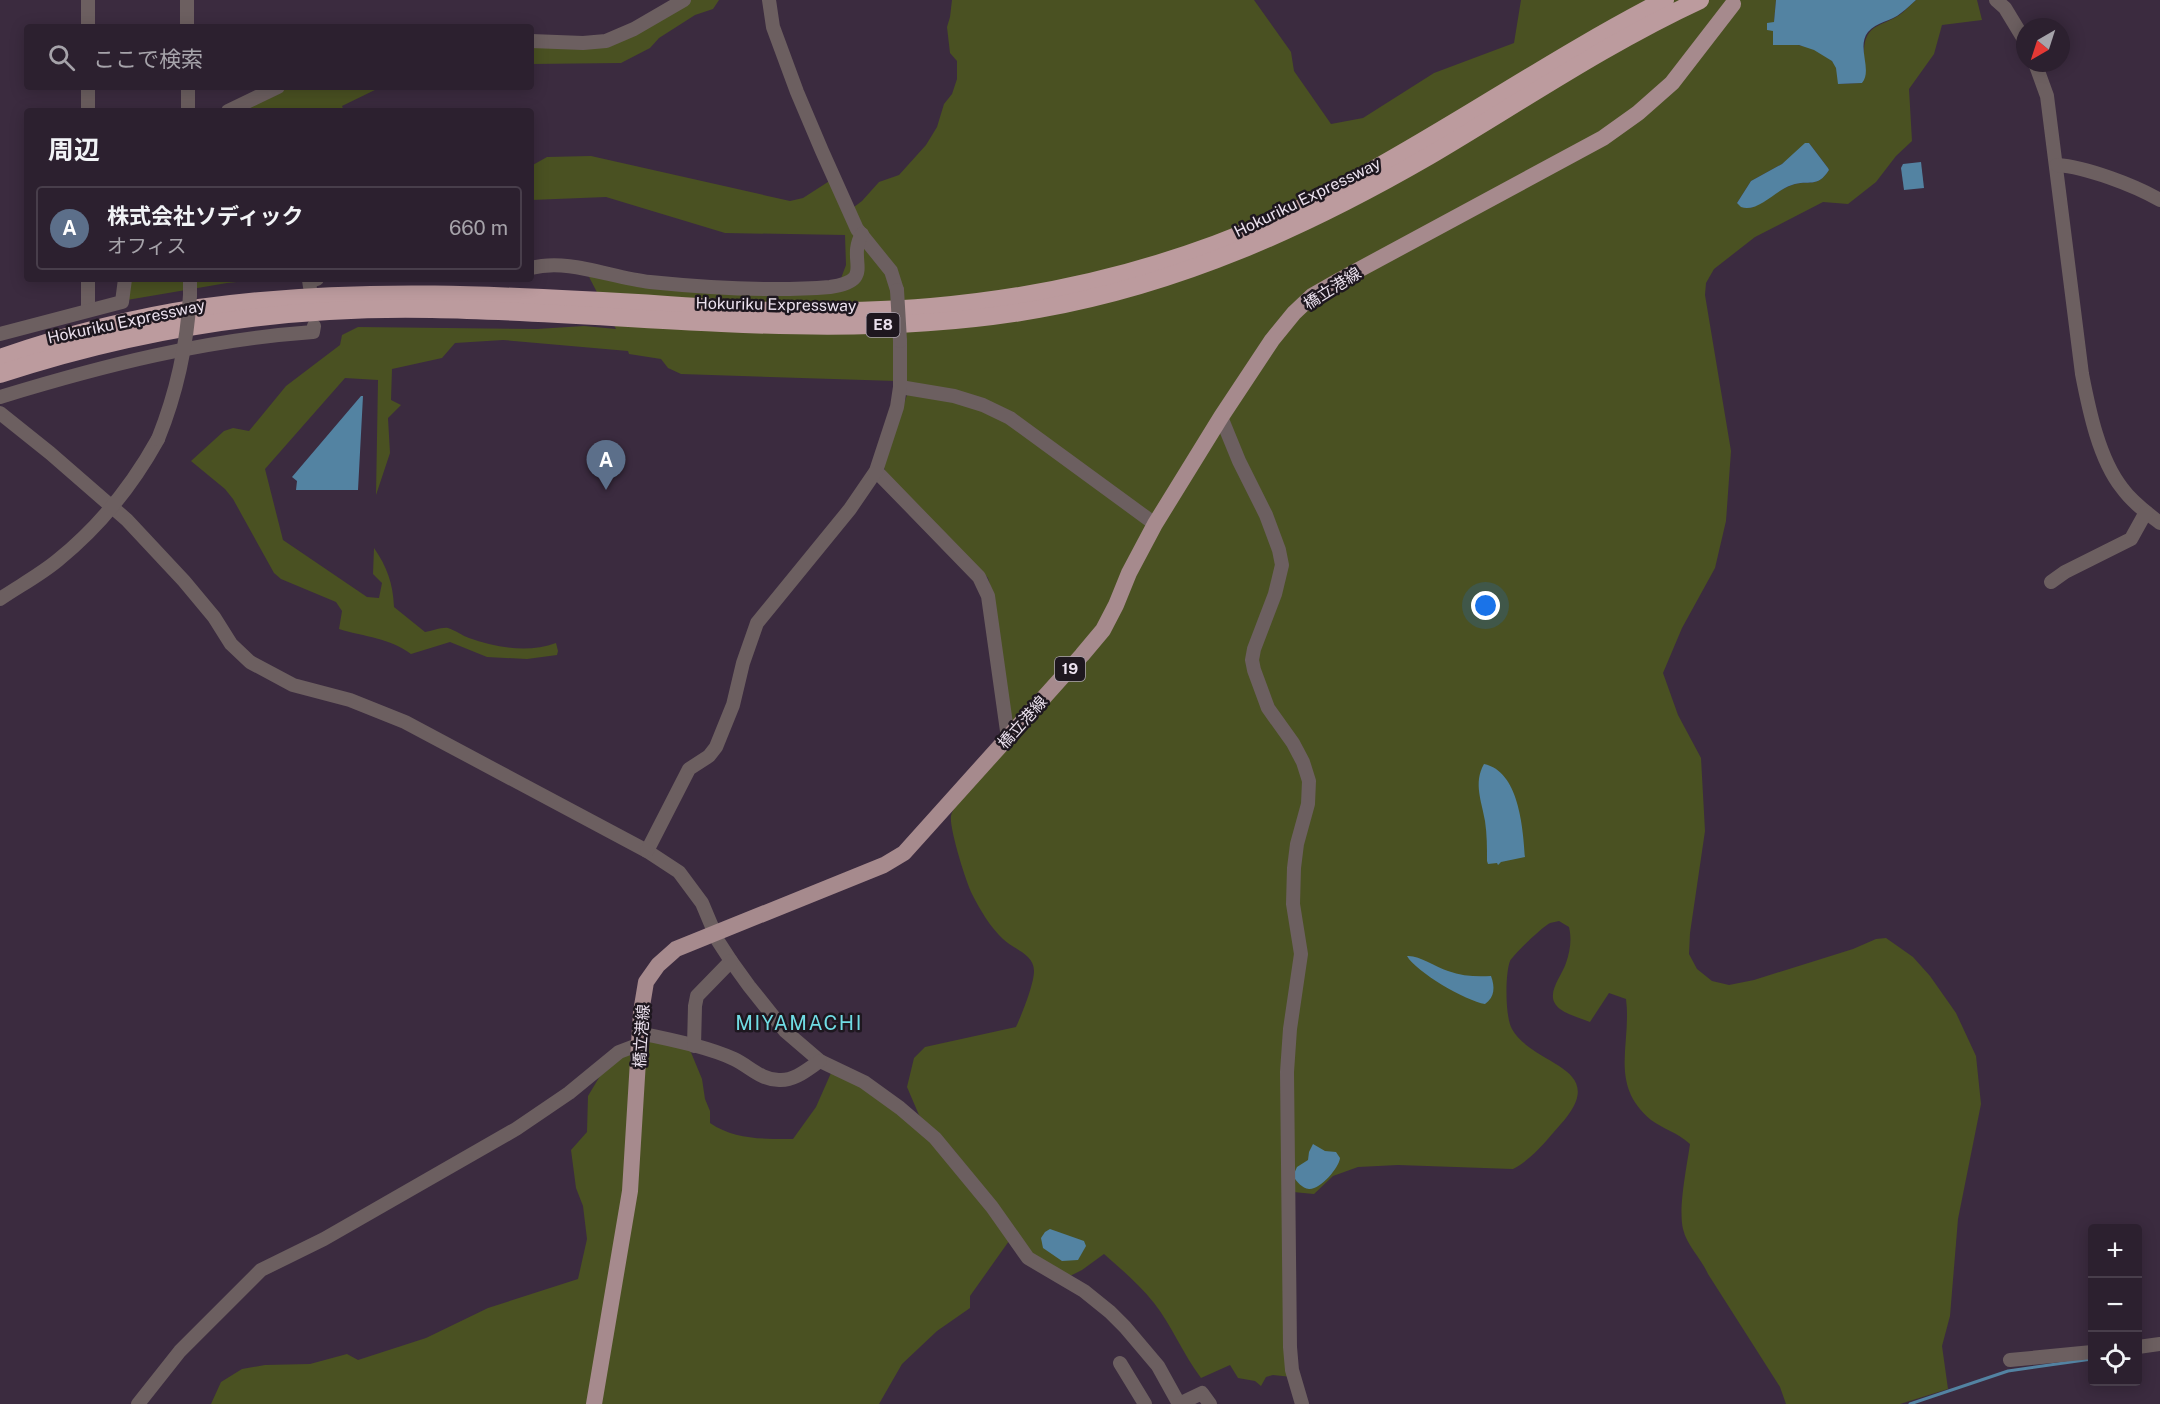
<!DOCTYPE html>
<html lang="ja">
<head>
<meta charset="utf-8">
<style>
	:root { --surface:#2c202f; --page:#342837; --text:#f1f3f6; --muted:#a6a3aa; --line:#483e4b; --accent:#51ccd5 }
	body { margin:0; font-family:"Public Sans","Noto Sans JP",sans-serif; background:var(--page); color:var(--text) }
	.controls { position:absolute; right:18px; bottom:18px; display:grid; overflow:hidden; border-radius:6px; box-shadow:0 3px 15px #0003 }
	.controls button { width:54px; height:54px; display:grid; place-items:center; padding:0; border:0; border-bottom:2px solid var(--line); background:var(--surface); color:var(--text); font:30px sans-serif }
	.compass { position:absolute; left:2016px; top:18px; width:54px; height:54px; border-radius:50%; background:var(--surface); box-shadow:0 3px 15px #0003; rotate:219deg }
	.you { position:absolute; left:1486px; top:606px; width:21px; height:21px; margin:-15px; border:4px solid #fff; border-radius:50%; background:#1a73e8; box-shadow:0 0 0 9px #1a73e833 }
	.badge { display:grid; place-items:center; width:39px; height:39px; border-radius:50%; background:var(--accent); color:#fff; font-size:20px; font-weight:700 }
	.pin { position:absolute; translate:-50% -50px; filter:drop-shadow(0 2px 3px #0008) }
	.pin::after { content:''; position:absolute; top:32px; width:21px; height:18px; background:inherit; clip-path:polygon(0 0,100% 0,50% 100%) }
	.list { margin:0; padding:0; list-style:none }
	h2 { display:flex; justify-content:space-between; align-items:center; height:78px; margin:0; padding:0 24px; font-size:26px }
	h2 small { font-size:20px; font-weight:400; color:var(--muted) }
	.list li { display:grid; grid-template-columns:39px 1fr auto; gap:18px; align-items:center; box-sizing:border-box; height:84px; margin:0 12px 12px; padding:0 12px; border:2px solid var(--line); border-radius:6px }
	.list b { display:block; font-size:22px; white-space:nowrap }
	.list p { margin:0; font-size:20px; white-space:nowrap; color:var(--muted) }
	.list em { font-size:20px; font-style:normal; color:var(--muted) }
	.icon { flex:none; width:33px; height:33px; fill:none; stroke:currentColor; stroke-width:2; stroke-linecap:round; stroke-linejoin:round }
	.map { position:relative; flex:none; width:2160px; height:1404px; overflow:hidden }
	.search { position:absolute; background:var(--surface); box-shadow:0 3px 15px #0003; left:24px; top:24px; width:510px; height:66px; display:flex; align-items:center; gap:15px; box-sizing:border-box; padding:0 21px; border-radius:6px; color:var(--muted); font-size:22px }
	.panel { position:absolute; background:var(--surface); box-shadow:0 3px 15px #0003; left:24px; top:108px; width:510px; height:174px; border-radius:6px }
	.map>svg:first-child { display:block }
	.green { fill:#4a5122; fill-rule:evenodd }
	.water { fill:#5383a2 }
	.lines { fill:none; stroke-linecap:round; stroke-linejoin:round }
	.stream { stroke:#5383a2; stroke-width:3 }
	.minor { stroke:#6c5f60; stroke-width:14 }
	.major { stroke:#a68a8d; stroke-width:16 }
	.highway { stroke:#bc9b9e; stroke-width:18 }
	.minor-bridge { stroke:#6c5f60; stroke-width:14 }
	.labels { text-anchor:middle; stroke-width:5; stroke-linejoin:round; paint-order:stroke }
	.shield { fill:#1e171f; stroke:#aea5b1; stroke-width:1.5 }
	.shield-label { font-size:15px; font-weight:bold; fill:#ece2ef }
	.street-label { font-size:16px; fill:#ece2ef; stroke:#1e171f }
	.quarter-label { font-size:20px; letter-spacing:1.5px; fill:#70dce4; stroke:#1e171f }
</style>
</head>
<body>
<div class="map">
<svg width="2160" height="1404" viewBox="0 0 2160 1404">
	<rect width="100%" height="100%" fill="#3b2b3f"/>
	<g class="green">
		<path d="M691,0H719L713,9L695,15L659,38L650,48L621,63L531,64V43L582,47L688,3Z"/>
		<path d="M952,0H1254L1291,52L1294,71L1331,124L1363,118L1434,73L1514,43L1521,0H1776L1774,23H1768L1773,31V45C1793,43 1817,45 1832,61C1838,66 1838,76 1839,84L1862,83C1868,71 1863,64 1864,51C1865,22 1884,27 1902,13C1907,9 1911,4 1916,0H1977L1982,20L1942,25L1934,54L1909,89L1912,141L1896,156L1876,182L1848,204L1823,202L1755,237L1714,269L1706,283L1705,295L1731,451L1726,521L1715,568L1682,628L1663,673L1678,715L1701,758L1705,831L1690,933L1689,954L1697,969L1712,981L1729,985L1754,980L1853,949L1876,939L1886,938L1913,957L1930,976L1956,1013L1976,1056L1981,1104L1958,1219L1950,1316L1942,1346L1948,1389L1900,1404H1786L1780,1387L1708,1274C1701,1258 1687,1246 1683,1229C1678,1208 1687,1166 1690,1144C1677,1132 1663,1129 1651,1120C1608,1084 1632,1044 1626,999L1609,993L1590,1022C1580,1018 1568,1015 1560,1009C1543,996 1561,978 1566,963C1570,951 1572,940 1569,927L1559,921C1556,922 1553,922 1550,923C1542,927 1514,954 1510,961C1505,974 1505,1017 1512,1029C1533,1067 1613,1066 1560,1125C1547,1140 1531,1160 1513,1169L1398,1165L1358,1167L1333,1176L1314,1194L1293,1192L1292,1377L1273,1375L1266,1377L1261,1386L1255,1381L1238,1378L1230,1365L1201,1378C1183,1354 1172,1326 1154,1303C1139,1284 1121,1269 1104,1254L1082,1270L1068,1277L1043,1263L1026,1248L997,1204L953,1149L919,1115L907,1087L914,1058L925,1047L1016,1027C1022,1014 1034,984 1034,971C1034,954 1013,949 1003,939C991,928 980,910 972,894C966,882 949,828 951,816C955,799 990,766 1003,752L993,596L988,578L886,474L883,464L907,395L906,389L896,381L681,374L668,368L661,359L629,354L628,351L503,340L455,343L442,358L392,369L391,400L401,405L388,418L390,453L376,495L378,380L345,378L265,469L283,540L367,597L379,598L382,583L373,574L374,548C387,567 393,583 394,607L425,632C432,631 442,627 448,628C455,630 463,636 469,638C496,648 529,653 556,643L558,651L557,655L527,659L487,657L450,642L411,654C390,638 365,637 339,629L342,611L336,602L281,579L274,573L233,499L225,489L191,461L224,431L233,428L249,431L286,386L340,345L342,335L358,327L537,329L584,326L616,329L587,273L837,289L846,265L845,235L725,233L606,197L531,200V166L547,157L591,156L790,201L803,198L831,180L846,213L862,201L879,182L899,175L926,145L937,127L944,104L952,94L957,79V61L950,53L947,27L950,17ZM1809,143L1828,168L1829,170C1816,189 1810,179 1792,185C1778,190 1764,200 1751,208L1737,203L1751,181L1782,164Z"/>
		<path d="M287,87H381L342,106L344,111H232Z"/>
		<path d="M128,279H266L227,283L127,300Z"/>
		<path d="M648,1038L690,1050L702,1079L705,1099L710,1111V1123C735,1140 764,1139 793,1139L816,1107L831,1073C908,1104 963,1174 1009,1241L970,1296V1308L937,1331L902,1364L879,1404H211L221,1382L242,1369L265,1365L310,1364L347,1354L358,1360L426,1338L488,1308L578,1279L587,1239L583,1206L576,1188L571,1150L587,1132L588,1096L603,1071Z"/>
	</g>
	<g class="water">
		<path d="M1776,0H1916C1911,4 1907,9 1901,13C1892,21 1876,22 1868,32C1856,47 1873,70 1862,83L1838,84L1836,68L1832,61L1814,50L1799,45H1773V31L1767,30V23L1774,22Z"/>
		<path d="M1805,143H1809L1828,168L1829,170C1817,189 1809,179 1792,185C1775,190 1758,213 1741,207L1737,203L1751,181L1782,164Z"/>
		<path d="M1921,162L1924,188L1904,190L1901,168L1903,164Z"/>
		<path d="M361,396H363L358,490H296L297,481L292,477Z"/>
		<path d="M1484,764C1519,771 1523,828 1525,857L1501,862L1498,865L1497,863L1488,864L1487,861C1487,848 1487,834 1485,821C1482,802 1473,783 1484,764Z"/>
		<path d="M1407,956C1419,955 1435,967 1448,971C1462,976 1476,977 1491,976C1495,987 1495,997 1485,1004C1466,1001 1416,972 1407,956Z"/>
		<path d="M1313,1144L1325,1151L1336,1152L1340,1158C1339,1168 1320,1190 1309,1189C1302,1188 1297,1182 1293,1176L1297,1167L1308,1160L1309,1152Z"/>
		<path d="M1050,1229L1084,1241L1086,1246L1078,1260L1062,1261L1043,1248L1041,1238L1045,1232Z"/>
	</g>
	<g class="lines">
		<path class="stream" d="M1910,1404L2008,1371L2092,1359"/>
		<g class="minor">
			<path d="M187,0V27"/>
			<path d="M769,0L773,27L797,92L822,151L857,229L891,271L897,290"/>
			<path d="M1996,0L2005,8L2025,41"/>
			<path d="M88,27V0"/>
			<path d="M531,41L583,43L606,41L634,29L684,0"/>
			<path d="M2035,63L2047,96L2082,374C2089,410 2099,459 2122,488C2132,502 2147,513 2160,523"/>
			<path d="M188,87V111"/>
			<path d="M88,111V87"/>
			<path d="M228,111L278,87"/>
			<path d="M2057,165C2086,167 2134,185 2160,200"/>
			<path d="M531,268C569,258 611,278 650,282C709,288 770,292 830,287C877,280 846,261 862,234"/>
			<path d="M190,279V295"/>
			<path d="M310,287L309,280L317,279"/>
			<path d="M88,310V279"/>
			<path d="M0,334L122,302L125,279"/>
			<path d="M900,387L954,396L983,405L1010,418L1155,524"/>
			<path d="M0,397C105,365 203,340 313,332L314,326"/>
			<path d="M0,413L50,453L127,520L184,581L214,617L231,644L250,662L293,685L350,700L405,722L647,851L679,872L702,903L718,941L731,961L749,986L785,1031L820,1061L864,1082L900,1108L935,1138L992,1207L1028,1258L1084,1291L1110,1312L1125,1327L1158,1366L1179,1404"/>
			<path d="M1221,417L1239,461L1266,515L1279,550L1282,565L1275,594L1254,649L1252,660L1254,670L1268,708L1293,743L1303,762L1309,781L1308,804L1297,844L1294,868L1293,904L1301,954L1290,1029L1287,1072L1290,1347L1292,1370L1302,1404"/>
			<path d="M876,471L979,577L988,596L1008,738"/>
			<path d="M2051,582L2065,572L2131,539L2146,512"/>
			<path d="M0,599C19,586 40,575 58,560C100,526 132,486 158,439"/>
			<path d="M647,851L689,769L709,756L716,747L733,705L743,663L757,623L850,509L876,471L897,407L900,387V341"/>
			<path d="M640,1033C671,1040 705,1046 734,1059C749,1066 761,1080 779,1080C795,1081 808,1069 820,1061"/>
			<path d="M694,1046L695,1006L697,996L731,961"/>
			<path d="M2138,1347L2160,1344"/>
			<path d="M2010,1360L2092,1352"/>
			<path d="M1120,1363L1145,1404"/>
			<path d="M138,1404L180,1351L261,1270L324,1239L516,1129L569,1093L619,1052L640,1044"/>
			<path d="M1179,1404L1202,1393L1210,1404"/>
		</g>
		<path class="major" d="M594,1404L630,1191L641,1012L646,982L658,965L676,949L884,865L904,853L1082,655L1103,630L1116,605L1129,573L1155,524L1221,417L1272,340L1294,313L1312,296L1340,280L1603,138L1638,113L1672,83L1733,4"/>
		<g class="highway">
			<path d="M0,358C64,336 131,318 199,308C389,281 580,301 771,311C824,311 878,312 931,307C1070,295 1206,258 1329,194C1444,134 1550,59 1665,0"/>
			<path d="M0,374C140,328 284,306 432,309C634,312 837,345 1039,309C1180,284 1306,227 1429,156C1519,103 1605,44 1700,0"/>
		</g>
		<g class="minor-bridge">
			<path d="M897,290L900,341"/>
			<path d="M158,439C177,392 187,346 190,295"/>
		</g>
	</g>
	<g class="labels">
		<g class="shield">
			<rect x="866.5" y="313" width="33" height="24" rx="4.5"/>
			<rect x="1055" y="657" width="30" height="24" rx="4.5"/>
		</g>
		<g class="shield-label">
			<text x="883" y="330">E8</text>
			<text x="1070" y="674">19</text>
		</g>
		<g class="street-label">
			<text transform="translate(1307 197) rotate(-26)" y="6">Hokuriku Expressway</text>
			<text transform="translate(1332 288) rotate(-32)" y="6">橋立港線</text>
			<text transform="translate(776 304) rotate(1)" y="6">Hokuriku Expressway</text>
			<text transform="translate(126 321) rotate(-12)" y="6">Hokuriku Expressway</text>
			<text transform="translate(1022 722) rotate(-48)" y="6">橋立港線</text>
			<text transform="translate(641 1036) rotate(-86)" y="6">橋立港線</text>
		</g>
		<g class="quarter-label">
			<text x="799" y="1030">MIYAMACHI</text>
		</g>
	</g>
</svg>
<div class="controls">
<button>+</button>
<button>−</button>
<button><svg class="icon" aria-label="locate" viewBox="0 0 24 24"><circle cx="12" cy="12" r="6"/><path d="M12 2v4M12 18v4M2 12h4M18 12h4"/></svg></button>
</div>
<svg class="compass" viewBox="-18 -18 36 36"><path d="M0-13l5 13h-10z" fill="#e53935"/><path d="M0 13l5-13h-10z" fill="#a6a3aa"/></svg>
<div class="you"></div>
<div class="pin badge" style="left:606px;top:490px;background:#5c6f8a">A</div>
<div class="search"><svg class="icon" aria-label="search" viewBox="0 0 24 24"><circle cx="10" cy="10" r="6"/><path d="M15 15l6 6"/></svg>ここで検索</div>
<section class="panel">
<h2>周辺<small></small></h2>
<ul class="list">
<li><span class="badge" style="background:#5c6f8a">A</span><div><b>株式会社ソディック</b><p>オフィス</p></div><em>660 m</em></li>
</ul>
</section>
</div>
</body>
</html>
